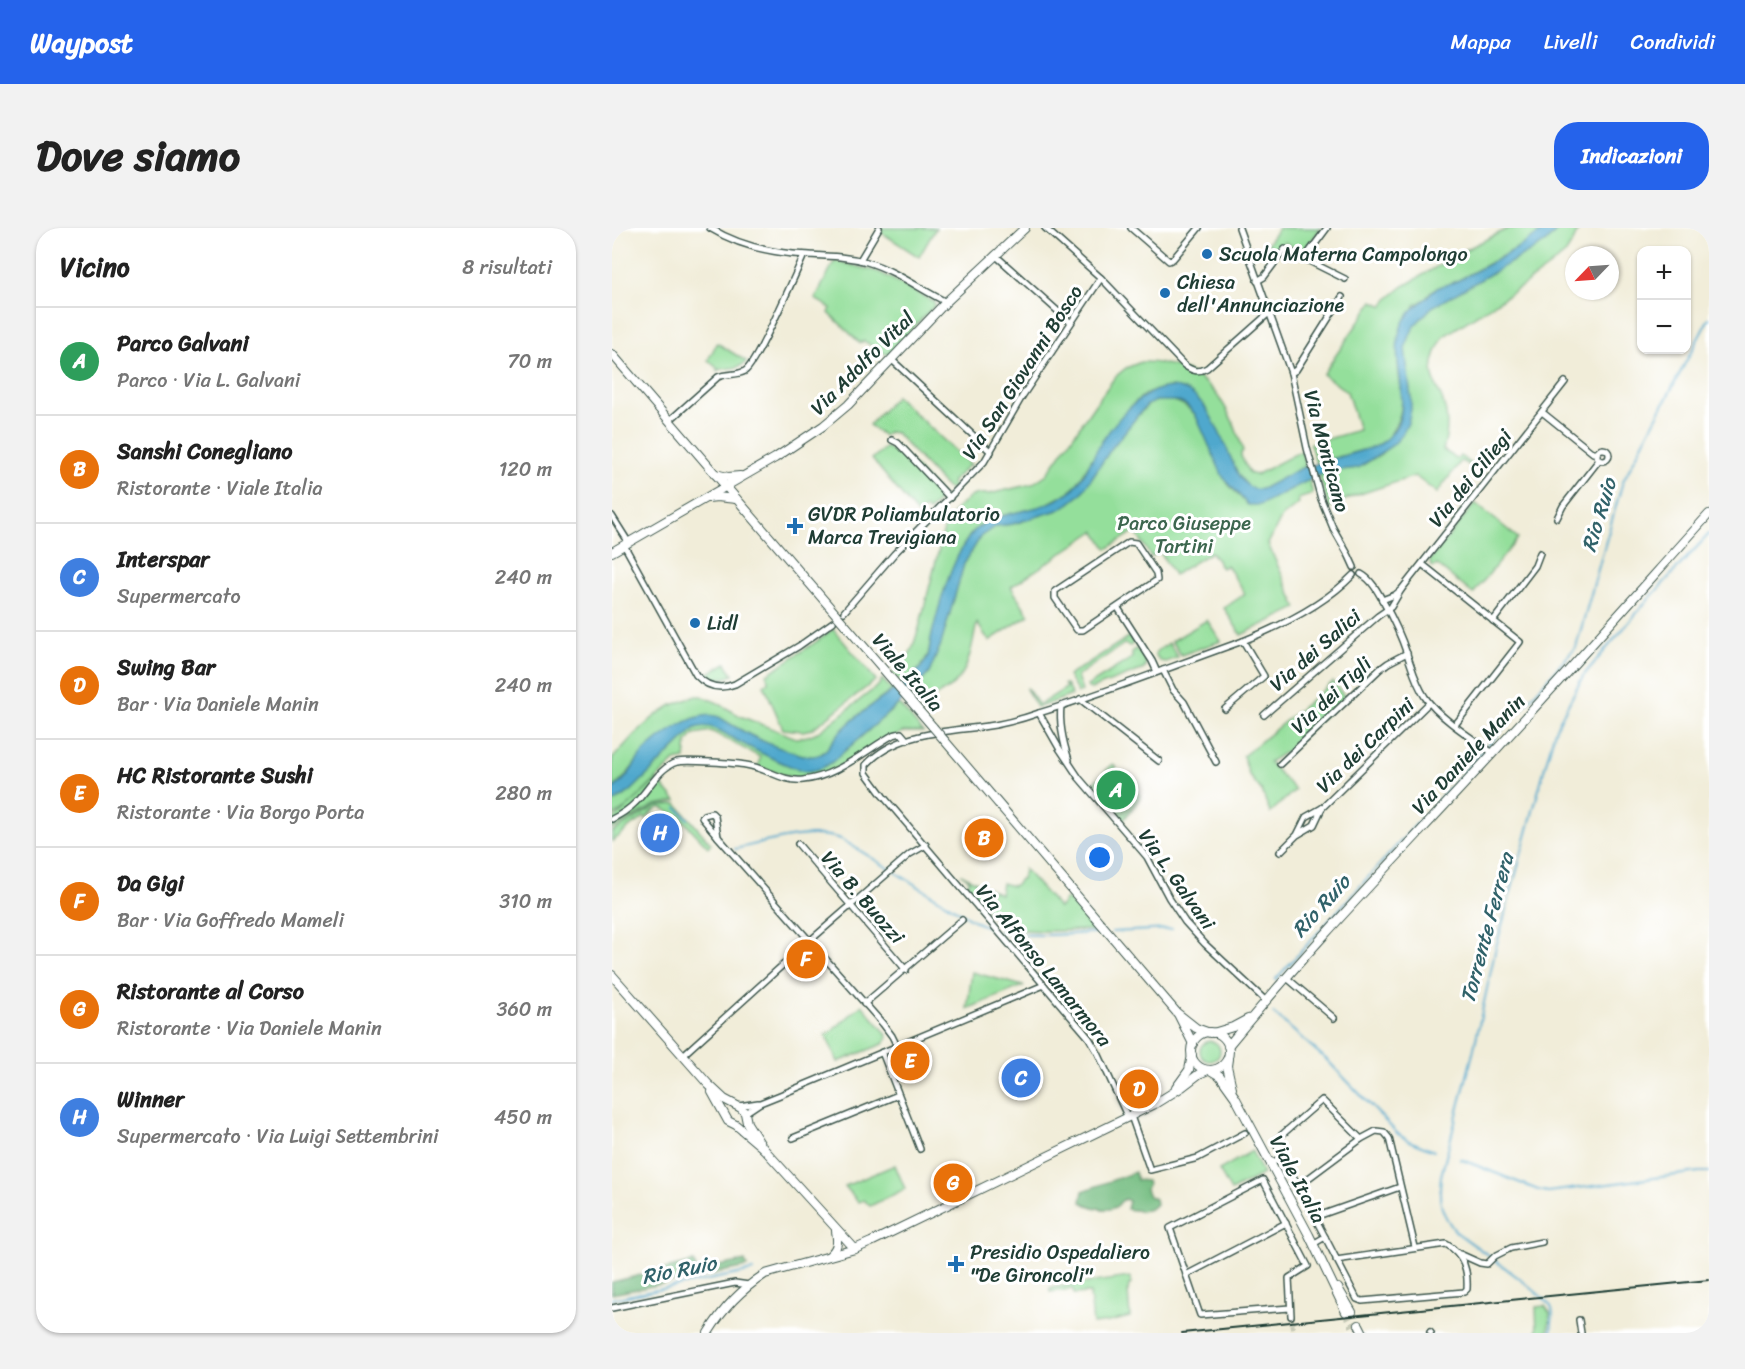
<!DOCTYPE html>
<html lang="it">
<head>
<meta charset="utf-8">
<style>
	:root { --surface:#fff; --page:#f2f2f2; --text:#222; --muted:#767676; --line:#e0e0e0; --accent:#2563eb }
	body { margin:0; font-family:Sriracha,sans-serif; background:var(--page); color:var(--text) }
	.controls { position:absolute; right:18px; top:18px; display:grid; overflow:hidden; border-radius:12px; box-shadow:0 2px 4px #0004 }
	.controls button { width:54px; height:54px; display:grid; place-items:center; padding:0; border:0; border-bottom:2px solid var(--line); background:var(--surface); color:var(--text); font:30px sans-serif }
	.compass { position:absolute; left:953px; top:18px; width:54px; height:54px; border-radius:50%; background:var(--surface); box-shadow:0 2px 4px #0004; rotate:245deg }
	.you { position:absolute; left:488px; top:630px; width:21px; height:21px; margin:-15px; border:4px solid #fff; border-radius:50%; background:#1a73e8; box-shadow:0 0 0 9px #1a73e833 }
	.badge { display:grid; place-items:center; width:39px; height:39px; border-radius:50%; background:var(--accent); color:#fff; font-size:20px; font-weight:700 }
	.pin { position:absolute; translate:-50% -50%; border:3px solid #fff; box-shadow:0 2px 6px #0006 }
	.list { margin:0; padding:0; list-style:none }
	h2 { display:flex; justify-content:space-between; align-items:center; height:78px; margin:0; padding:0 24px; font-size:26px }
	h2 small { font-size:20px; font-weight:400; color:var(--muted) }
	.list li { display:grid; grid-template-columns:39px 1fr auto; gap:18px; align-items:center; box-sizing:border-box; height:108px; padding:0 24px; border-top:2px solid var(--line) }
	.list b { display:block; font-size:22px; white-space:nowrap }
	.list p { margin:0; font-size:20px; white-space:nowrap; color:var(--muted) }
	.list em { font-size:20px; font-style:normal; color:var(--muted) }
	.map { position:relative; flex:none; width:1097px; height:1105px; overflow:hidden; border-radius:24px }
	header { display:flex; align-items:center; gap:36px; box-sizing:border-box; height:84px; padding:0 30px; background:var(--accent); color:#fff }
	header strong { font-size:28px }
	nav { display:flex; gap:33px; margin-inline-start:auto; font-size:21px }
	.intro { display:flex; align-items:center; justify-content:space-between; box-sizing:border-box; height:144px; padding:0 36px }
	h1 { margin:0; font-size:42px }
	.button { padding:15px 27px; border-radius:24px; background:var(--accent); color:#fff; font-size:21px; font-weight:700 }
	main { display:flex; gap:36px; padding:0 36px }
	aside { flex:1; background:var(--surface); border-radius:24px; box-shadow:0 2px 4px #0004 }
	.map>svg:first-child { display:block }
	.green { fill:#94df9b; stroke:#5a8e68; stroke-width:1.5 }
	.forest { fill:#77be83; stroke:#4b7e5c; stroke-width:1.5 }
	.water { fill:#50a8cd; stroke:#387280; stroke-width:1.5 }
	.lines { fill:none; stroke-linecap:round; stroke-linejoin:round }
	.stream { stroke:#50a8cd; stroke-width:2 }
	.street-tunnel { stroke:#c7cab8; stroke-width:5; stroke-dasharray:5 2.5; stroke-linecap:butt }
	.primary-tunnel { stroke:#c7cab8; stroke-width:8; stroke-dasharray:8 4; stroke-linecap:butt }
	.street-casing { stroke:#3e574d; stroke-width:8 }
	.secondary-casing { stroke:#3e574d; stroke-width:10 }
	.primary-casing { stroke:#3e574d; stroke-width:10 }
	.street { stroke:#fff; stroke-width:5 }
	.secondary { stroke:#fff; stroke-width:8 }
	.primary { stroke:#fff; stroke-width:8 }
	.rail { stroke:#1f3d34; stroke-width:2 }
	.primary-bridge-casing { stroke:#3e574d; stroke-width:10; stroke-linecap:butt }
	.primary-bridge { stroke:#fff; stroke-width:8 }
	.poi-dot { fill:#1f6fb2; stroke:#fff; stroke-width:2 }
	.labels { text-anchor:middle; stroke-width:6; stroke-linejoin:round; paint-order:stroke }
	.poi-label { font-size:20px; fill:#1f3d34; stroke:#fff; text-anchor:start }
	.street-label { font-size:20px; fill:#1f3d34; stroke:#fff }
	.park-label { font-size:20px; fill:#3c664e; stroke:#fff }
	.water-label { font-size:21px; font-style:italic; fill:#30626a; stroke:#fff }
</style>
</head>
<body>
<header>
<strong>Waypost</strong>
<nav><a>Mappa</a><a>Livelli</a><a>Condividi</a></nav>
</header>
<div class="intro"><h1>Dove siamo</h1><a class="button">Indicazioni</a></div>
<main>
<aside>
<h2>Vicino<small>8 risultati</small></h2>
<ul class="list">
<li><span class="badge" style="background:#2e9e5b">A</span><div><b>Parco Galvani</b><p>Parco · Via L. Galvani</p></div><em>70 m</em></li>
<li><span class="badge" style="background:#e8710a">B</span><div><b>Sanshi Conegliano</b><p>Ristorante · Viale Italia</p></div><em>120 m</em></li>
<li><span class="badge" style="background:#3f7fe0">C</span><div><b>Interspar</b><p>Supermercato</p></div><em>240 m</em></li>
<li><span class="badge" style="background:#e8710a">D</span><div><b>Swing Bar</b><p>Bar · Via Daniele Manin</p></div><em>240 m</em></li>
<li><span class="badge" style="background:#e8710a">E</span><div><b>HC Ristorante Sushi</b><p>Ristorante · Via Borgo Porta</p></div><em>280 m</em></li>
<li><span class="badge" style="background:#e8710a">F</span><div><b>Da Gigi</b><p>Bar · Via Goffredo Mameli</p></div><em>310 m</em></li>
<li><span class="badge" style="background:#e8710a">G</span><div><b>Ristorante al Corso</b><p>Ristorante · Via Daniele Manin</p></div><em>360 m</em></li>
<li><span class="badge" style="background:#3f7fe0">H</span><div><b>Winner</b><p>Supermercato · Via Luigi Settembrini</p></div><em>450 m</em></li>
</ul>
</aside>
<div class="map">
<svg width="1097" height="1105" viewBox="0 0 1097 1105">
	<rect width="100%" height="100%" fill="#fff"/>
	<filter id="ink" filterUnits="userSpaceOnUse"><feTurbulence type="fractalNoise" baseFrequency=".0167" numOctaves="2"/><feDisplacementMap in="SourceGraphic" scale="12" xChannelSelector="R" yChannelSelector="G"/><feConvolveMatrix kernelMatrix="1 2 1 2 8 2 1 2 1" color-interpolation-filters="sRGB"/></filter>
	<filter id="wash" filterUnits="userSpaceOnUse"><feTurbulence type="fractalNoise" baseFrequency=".008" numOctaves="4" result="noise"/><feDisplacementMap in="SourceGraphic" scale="24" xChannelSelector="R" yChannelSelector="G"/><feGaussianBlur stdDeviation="1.35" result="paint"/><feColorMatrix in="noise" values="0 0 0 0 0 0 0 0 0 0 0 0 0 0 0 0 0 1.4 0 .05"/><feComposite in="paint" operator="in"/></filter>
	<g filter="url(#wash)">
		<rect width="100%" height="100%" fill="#f1edd9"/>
		<g class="green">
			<path d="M269,0H324L307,29L267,3Z"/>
			<path d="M667,0H709L693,21L690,23L672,14L665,22L655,16Z"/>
			<path d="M897,0H934L921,11L845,53L825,60L818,64L815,70L803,77C799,89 786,119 786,130C785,155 797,173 783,198C779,206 773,213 765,218L704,235L698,216L747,202L735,164L711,146L761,73L771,78L777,70L790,59L855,21Z"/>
			<path d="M947,0H967L962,12L954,25L938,38L909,59L832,108C826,118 818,135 821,148C823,156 827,164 830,171C837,188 836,205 831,222L845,231L848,228L860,236L857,237L849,233L825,265L803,248L739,269L717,280L707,247L719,243L746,240L769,226L796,195L799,170L792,120L802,98L820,79L934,14Z"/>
			<path d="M224,33L267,44L322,74L323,77L275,127L252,113L248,115L217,85L219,80L203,71L222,34Z"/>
			<path d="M105,115L132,132L135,134C123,143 116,138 104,143L106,141L96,132Z"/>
			<path d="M529,134C589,133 616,169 631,223L629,225V228L637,245L644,247L689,223L694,238C684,242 651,262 646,262C638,262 631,254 627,248L592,177L565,160L557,159L547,161L532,167L521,176L492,211L465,256L457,264L429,279L384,289L367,298L358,307L349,321L319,410L316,427L308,440L290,455L280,445L292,435L300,421L307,400L332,301L344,281L358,269L366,266H377L420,256L435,246L482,178L503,149L514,140Z"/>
			<path d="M284,168L362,240L357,237L339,255L342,258L339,261L335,260L284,205L277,204L272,208L257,197Z"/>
			<path d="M553,172C567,173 573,177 583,186L616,256L636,277L673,264L697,251L701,266L686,271L687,275L669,290L656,316L685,380L629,407L612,380L633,366L615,337L610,340L599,324L562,347L548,324L539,329L523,303L495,321L483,303L399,359L417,387L377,413L365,395C360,415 358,443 341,457C330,464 319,471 309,478L298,466L317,445L322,433L329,416L352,336L369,308L384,298L401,296L446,282L455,277L469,266L499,221L527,186L536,177L544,173Z"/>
			<path d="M274,219L279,222L286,220L329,266V270L317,283L313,280L306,287L260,231Z"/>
			<path d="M863,275L906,310L861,366L825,337L821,340L818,335V332Z"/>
			<path d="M595,392L609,413L569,427L560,413Z"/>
			<path d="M221,401L264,452L200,501L191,503L171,501L152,457L156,454L155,446L207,412Z"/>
			<path d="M518,408L521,416L518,418L512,416L465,448L470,463L466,465L456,448Z"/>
			<path d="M557,415L566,429L554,434L548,433L543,426L545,423Z"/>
			<path d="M524,421C530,425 537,435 532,441L479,461L476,460L475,458L520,430V424Z"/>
			<path d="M114,435L121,447C111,451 104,452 95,446Z"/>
			<path d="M270,451L280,462C261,477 239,490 224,509C218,516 214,525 205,528C196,530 187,526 178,523C166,520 155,516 144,510C122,500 102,480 78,492C61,501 42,512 30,527C19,540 14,550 0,561V531L21,508L44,487L60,477L84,468H89L104,474L128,488L184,510L196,508L208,503L267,457Z"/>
			<path d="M721,454L733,469L675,523L657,534L683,562L658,585L650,563L637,547L631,528Z"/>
			<path d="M452,456H454L460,467L427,479H425L414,461L415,460L427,477L454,460Z"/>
			<path d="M287,476L311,504H291L215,545L186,551L146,539L148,529L99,503L82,506L75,514L73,531L63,533L16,579L0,589V575L18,564L83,500L94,497L101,499L160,529L219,535Z"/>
			<path d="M501,536L529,568L511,593L480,556Z"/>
			<path d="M45,552L64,573L43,577L0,601V593Z"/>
			<path d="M61,576H65L99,616L96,619L67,588L64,591C51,577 46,575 34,591L32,589L25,595L24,594L0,614V604L44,578Z"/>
			<path d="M412,641L447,680L455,670L476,693L480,695L486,702L434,703L392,701L356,660L355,657L357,652L349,646L388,666L390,655L400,658L405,656L408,651H410Z"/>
			<path d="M360,744L411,758L355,781Z"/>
			<path d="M250,777L273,804L276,810L271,816L226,834L214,808Z"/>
			<circle cx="598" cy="823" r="10"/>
			<path d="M640,923L651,946L619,963L607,942Z"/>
			<path d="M283,937L293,961L258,978L252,972L246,974L233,958Z"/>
			<path d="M518,1049L519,1056L517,1057L516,1063L518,1089L497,1094L481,1096L478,1065L462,1066L461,1061L438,1064V1060Z"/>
			<path d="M933,1078L938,1085L936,1105H925L924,1079Z"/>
		</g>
		<g class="forest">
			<path d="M523,944L525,952L535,953L536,957L534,961L537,968L543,971L544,976C537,985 526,983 515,981L517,973L513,971C510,972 508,974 506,977C496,986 479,979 469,974L471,963Z"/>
			<path d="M133,1033L135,1039L0,1066V1054L82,1034L84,1042Z"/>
		</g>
		<path class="water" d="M934,0H947L934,14L926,19L820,79L802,98L793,120L799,170V182L796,195L790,207L781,217L746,240L719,243L707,247L648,277H636L611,249L583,186L574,177L565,173H544L535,177L527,186L499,221L469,266L455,277L446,282L401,296L384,298L369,308L352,336L329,416L317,445L298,466L219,535C212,539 205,543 196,543C181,542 137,519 122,511C109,503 99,495 83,500L18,564L0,575V561C5,558 10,554 14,549C20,542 24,533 30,526C45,510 85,480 107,489C130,504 154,516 180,524C187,526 195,529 202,528C203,528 210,526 211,525C215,522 218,516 222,511C227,504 234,498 241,492C259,475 308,450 316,428C318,422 318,416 319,410C327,378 338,335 357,309C373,287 402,286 426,279C437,276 449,270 459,263C471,253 481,227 490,213C511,180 558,132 593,179C606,197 617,227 627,248C633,256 641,265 652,260L687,241L765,218C813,188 774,139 789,99C794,86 802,80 812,72C816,69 817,65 822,62C829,57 839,56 847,52C876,36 908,21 934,0Z"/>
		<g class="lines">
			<g class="stream">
				<path d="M904,487L964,419L1011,253L1097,90"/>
				<path d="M65,580L76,591"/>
				<path d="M123,621C155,614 198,600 229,611L364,694L381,701"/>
				<path d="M387,703C415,710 462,706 492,704"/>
				<path d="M500,704L560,701"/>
				<path d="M664,751L898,493"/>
				<path d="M661,785L715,832L786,906L797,913L822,923"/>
				<path d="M848,931L926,962L936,964L1087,944H1097"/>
				<path d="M0,1071L141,1043"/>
				<path d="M939,1105C939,1098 942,1088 940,1081C937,1069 859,1015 844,1004C828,984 826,973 829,948L861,825L884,719L943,502L971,448L1035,373L1097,306"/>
			</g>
		</g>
	</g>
	<g filter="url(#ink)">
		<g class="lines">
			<path class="street-tunnel" d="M679,1088L681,1105"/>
			<path class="primary-tunnel" d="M734,1084L741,1098"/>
			<defs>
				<g id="street">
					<path d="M98,0C124,16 150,23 181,26C206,28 230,27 255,34C282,42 308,61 334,74"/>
					<path d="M433,0L489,50L572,137C580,143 586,145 595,140L657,85"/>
					<path d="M519,0L557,33L561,31L587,0"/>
					<path d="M627,0L679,145L695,220L709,271L721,300L737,328L742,339"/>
					<path d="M383,27L458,94"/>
					<path d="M692,31L715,0"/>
					<path d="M248,32L267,0"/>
					<path d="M645,53L652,49L673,21L733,51"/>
					<path d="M279,131L379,224"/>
					<path d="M679,145L684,142L730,69"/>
					<path d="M930,184L981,225H985"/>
					<path d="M57,193L106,149C115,145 124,148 133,143C145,135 184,45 192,27"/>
					<path d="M280,212L286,215L338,270"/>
					<circle cx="991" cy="227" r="6"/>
					<path d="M0,288L17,315"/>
					<path d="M945,290L951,278L987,232"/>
					<path d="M517,314L524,315L544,345L545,352L471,402H465L443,370V363Z"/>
					<path d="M12,317L84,447C95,459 108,462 123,456L187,418L221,394"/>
					<path d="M810,336L908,414L843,497"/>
					<path d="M749,346C760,352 766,364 772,375C781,391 789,408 795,426C800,440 804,456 813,469C826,489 861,511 881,525"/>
					<path d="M789,362L953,154"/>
					<path d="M506,380L540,433L545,444"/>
					<path d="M232,384L282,326L372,234L411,167L489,50"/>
					<path d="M881,393L923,338L928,325"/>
					<path d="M551,442L561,462L572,474L604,534"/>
					<path d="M468,471L547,533"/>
					<path d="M449,478C447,496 451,514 457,532"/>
					<path d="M613,481L652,448L631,413"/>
					<path d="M427,485L447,520L467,550L535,629L557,670L573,694L593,716L654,773"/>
					<path d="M652,487L766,388L779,379L789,362L783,367L770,372"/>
					<path d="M668,536L768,441L776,435L795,425"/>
					<path d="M710,580L817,475"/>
					<path d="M100,585L103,588L106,609L90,590L92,587Z"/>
					<path d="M0,591C8,587 16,582 23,575C36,563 47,539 65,534C74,532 124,535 134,537C155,540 170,554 191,552C224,549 254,522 281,507L289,505L295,512"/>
					<path d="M106,609L271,796L280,808L285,818"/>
					<path d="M186,616L294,742"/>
					<path d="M668,624L685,607L702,597L710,580L694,589L685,607"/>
					<path d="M675,750L722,790"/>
					<path d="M252,776L350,692"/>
					<path d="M270,824L308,921"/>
					<path d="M70,828L193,717L298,626L314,617"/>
					<path d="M127,878L146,875"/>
					<path d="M133,885L148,875L168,867L432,757"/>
					<path d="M519,888L538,942L586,930L633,905"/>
					<path d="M516,890L486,825L477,810L271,568L254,545V537C286,502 340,504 383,497C398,494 413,490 427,485C496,464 563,437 631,413C669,398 712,377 741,347"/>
					<path d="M181,910L286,867"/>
					<path d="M671,929L713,1009"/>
					<path d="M659,935L671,929L664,916L665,911L710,872L749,911L764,903L772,904L777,910L803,1019"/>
					<path d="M686,958L749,911"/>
					<path d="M703,989L788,959"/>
					<path d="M701,1016L713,1009L745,1071L750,1073L852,1064L855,1061C856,1042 852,1026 834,1016L724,1032"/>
					<path d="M848,1026L868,1035L875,1036L883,1028L899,1020L930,1014"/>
					<path d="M574,1047L674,995"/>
					<path d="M0,1080L123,1055L137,1057"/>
					<path d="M678,1080L588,1087L558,1000L651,952L696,1038L677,1050L679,1088"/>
					<path d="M967,1092L969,1105"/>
					<path d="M818,1104L819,1105"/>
				</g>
				<g id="secondary">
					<path d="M103,246L116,249L128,248"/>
					<path d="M96,270L105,269L124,271"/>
					<path d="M0,324L163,230L211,198L236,177L334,74L413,0"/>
					<path d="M0,747L96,856L112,871L129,880L133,885L135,895L151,920"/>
					<path d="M601,805L621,799L636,791"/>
					<path d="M616,818C700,716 792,622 881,525C954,446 1025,366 1097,286"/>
					<path d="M564,860L577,842L580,827"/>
					<path d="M100,864L116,893L124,897L151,920L243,1021"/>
					<path d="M218,1027C226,1020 226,1014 224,1003"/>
					<path d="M96,1105C110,1082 130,1061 153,1046L243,1021L259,1014L541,877L570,859L587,846L596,842"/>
				</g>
				<g id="primary">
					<path d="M0,126L321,499"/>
					<path d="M333,513L565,785L584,800L598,805"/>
					<path d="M567,788L581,816"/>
					<circle cx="598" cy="823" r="19"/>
					<path d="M616,831L615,838L620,860"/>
					<path d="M598,842L608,848L623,869L697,1007L734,1084"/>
					<path d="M726,1060L740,1084"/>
					<path d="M747,1097L751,1105"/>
				</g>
			</defs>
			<use href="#street" class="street-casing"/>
			<use href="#secondary" class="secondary-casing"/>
			<use href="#primary" class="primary-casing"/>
			<use href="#street" class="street"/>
			<use href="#secondary" class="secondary"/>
			<use href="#primary" class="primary"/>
			<path class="rail" d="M570,1105L1097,1052"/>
			<defs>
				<path id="primary-bridge" d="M321,499L333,513"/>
			</defs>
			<use href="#primary-bridge" class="primary-bridge-casing"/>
			<use href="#primary-bridge" class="primary-bridge"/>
		</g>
	</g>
	<g class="poi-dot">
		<circle cx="595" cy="26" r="6"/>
		<circle cx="553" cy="65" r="6"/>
		<path d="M180 289h6v6h6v6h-6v6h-6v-6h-6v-6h6z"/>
		<circle cx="83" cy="395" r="6"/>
		<path d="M341 1027h6v6h6v6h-6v6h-6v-6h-6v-6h6z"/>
	</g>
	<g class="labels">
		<g class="poi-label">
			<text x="607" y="33">Scuola Materna Campolongo</text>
			<text x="565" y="61">Chiesa<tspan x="565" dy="23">dell'Annunciazione</tspan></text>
			<text x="196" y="293">GVDR Poliambulatorio<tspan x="196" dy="23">Marca Trevigiana</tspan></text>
			<text x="95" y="402">Lidl</text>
			<text x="358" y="1031">Presidio Ospedaliero<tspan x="358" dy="23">"De Gironcoli"</tspan></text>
		</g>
		<g class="street-label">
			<text transform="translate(250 135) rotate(-45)" y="7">Via Adolfo Vital</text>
			<text transform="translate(410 144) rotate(-57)" y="7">Via San Giovanni Bosco</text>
			<text transform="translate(715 223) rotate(75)" y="7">Via Monticano</text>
			<text transform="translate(858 250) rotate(-51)" y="7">Via dei Ciliegi</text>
			<text transform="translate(703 422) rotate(-41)" y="7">Via dei Salici</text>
			<text transform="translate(296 444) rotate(49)" y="7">Viale Italia</text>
			<text transform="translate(719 467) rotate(-43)" y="7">Via dei Tigli</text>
			<text transform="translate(753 517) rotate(-44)" y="7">Via dei Carpini</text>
			<text transform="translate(856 526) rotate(-47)" y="7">Via Daniele Manin</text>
			<text transform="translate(565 651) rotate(55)" y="7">Via L. Galvani</text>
			<text transform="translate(251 669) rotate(49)" y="7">Via B. Buozzi</text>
			<text transform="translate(432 737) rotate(51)" y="7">Via Alfonso Lamarmora</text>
			<text transform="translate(686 951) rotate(62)" y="7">Viale Italia</text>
		</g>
		<g class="park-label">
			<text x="572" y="302">Parco Giuseppe<tspan x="572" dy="23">Tartini</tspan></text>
		</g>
		<g class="water-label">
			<text transform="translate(987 287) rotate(-73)" y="7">Rio Ruio</text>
			<text transform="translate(709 678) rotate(-48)" y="7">Rio Ruio</text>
			<text transform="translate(875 700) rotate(-75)" y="7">Torrente Ferrera</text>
			<text transform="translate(67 1042) rotate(-11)" y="7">Rio Ruio</text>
		</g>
	</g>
</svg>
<div class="controls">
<button>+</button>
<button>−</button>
</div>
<svg class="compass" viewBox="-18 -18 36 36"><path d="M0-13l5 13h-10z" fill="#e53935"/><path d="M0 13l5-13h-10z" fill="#767676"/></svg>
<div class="you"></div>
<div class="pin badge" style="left:504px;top:562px;background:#2e9e5b">A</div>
<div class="pin badge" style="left:372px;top:610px;background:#e8710a">B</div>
<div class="pin badge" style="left:409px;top:850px;background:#3f7fe0">C</div>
<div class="pin badge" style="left:527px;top:861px;background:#e8710a">D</div>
<div class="pin badge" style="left:298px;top:833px;background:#e8710a">E</div>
<div class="pin badge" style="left:194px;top:731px;background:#e8710a">F</div>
<div class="pin badge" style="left:341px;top:955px;background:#e8710a">G</div>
<div class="pin badge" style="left:48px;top:605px;background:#3f7fe0">H</div>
</div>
</main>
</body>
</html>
